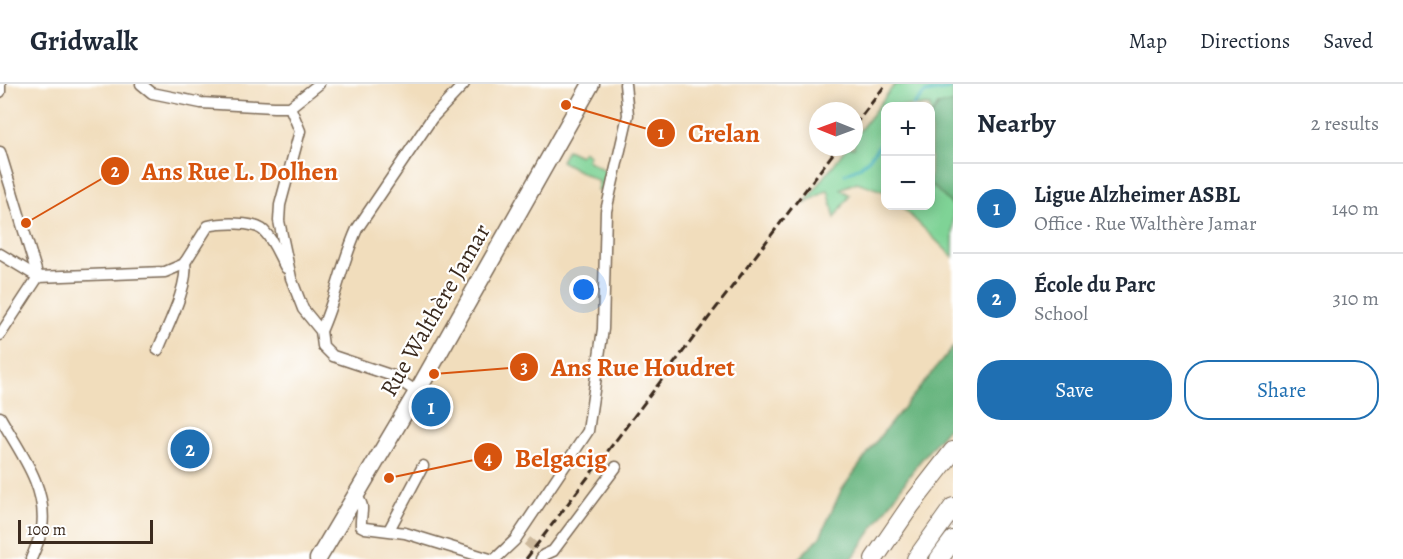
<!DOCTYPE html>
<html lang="en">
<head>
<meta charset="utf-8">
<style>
	:root { --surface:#fff; --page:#f2f2f3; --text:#1f2937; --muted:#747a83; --line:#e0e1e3; --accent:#1f6fb2 }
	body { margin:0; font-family:Alegreya,serif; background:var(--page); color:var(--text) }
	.controls { position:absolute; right:18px; top:18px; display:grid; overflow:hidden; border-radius:12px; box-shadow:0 3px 15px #0003 }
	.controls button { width:54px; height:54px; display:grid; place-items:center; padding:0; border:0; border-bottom:2px solid var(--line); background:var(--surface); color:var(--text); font:30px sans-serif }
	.compass { position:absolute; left:809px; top:18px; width:54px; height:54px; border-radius:50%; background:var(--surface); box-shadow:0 3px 15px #0003; rotate:271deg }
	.scale { position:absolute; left:18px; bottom:15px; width:135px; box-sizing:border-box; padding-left:6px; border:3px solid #3b2a1e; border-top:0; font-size:16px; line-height:21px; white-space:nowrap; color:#3b2a1e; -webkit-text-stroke:4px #fff; paint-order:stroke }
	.you { position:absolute; left:584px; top:206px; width:21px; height:21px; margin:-15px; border:4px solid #fff; border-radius:50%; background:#1a73e8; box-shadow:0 0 0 9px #1a73e833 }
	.badge { display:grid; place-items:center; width:39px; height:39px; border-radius:50%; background:var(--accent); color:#fff; font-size:20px; font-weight:700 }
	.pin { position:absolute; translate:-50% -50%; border:3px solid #fff; box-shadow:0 2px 6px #0006 }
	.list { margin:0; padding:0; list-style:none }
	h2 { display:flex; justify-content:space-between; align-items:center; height:78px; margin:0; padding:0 24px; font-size:26px }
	h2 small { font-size:20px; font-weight:400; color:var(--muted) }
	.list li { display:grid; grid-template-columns:39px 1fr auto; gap:18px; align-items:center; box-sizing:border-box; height:90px; padding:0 24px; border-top:2px solid var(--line) }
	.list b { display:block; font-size:22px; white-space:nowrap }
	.list p { margin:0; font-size:20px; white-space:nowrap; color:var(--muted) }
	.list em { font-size:20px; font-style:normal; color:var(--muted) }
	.actions { display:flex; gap:12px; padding:18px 24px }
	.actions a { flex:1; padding:14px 0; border:2px solid var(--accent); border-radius:24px; text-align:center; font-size:21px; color:var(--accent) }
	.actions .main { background:var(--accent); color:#fff }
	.map { position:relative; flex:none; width:953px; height:475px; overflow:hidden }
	header { display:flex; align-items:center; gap:36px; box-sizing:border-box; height:84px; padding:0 30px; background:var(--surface); border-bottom:2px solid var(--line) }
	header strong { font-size:28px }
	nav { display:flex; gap:33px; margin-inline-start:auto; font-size:21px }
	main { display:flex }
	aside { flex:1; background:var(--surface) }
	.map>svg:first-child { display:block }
	.green { fill:#7fd396; stroke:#5d7e5a; stroke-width:1.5 }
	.forest { fill:#67b57f; stroke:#51704e; stroke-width:1.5 }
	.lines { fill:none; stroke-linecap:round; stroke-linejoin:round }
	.stream { stroke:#41b1bb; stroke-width:3 }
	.street-tunnel { stroke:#cdb99c; stroke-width:10; stroke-dasharray:10 5; stroke-linecap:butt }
	.street-casing { stroke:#7b6955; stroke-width:13 }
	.primary-casing { stroke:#7b6955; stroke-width:19 }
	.highway-casing { stroke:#7b6955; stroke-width:20 }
	.street { stroke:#fff; stroke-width:10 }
	.primary { stroke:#fff; stroke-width:16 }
	.highway { stroke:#fff; stroke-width:18 }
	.rail { stroke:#3b2a1e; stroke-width:3; stroke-dasharray:9 4.5; stroke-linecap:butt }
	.labels { text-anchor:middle; stroke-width:4.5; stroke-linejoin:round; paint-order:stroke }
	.street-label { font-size:24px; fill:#3b2a1e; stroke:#fff }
	.leader { fill:none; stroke:#d7540e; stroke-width:2 }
	.callout-dot { fill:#d7540e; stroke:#fff; stroke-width:2 }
	.mark-label { font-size:18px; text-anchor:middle; font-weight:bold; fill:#fff }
	.callout-label { font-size:26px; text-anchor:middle; font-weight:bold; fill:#d7540e; stroke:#fff; stroke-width:4.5; stroke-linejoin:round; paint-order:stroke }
</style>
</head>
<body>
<header>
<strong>Gridwalk</strong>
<nav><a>Map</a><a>Directions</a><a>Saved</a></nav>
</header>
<main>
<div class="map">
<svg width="953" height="475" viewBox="0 0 953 475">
	<rect width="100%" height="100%" fill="#fff"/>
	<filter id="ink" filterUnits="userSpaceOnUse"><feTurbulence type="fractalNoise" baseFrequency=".0167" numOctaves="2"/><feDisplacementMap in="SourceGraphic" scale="12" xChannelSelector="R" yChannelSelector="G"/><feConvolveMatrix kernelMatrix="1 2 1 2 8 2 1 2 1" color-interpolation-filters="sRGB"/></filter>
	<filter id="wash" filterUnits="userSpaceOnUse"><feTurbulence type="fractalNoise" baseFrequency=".008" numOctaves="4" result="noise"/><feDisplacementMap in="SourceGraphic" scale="24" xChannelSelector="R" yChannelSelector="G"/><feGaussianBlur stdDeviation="1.35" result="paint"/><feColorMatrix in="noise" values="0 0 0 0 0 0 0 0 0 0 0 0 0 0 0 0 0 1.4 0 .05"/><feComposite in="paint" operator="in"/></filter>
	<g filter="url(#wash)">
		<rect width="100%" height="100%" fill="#f1ddbc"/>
		<g class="green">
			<path d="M895,0H953V19L938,21L931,33L930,22H886L885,108L857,98L840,105L850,111L835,134L828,106L804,120L847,63H854V54Z"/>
			<path d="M567,66L580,72L583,67L589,71L587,76L609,89L603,107L597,106L599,98L561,77Z"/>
			<path d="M931,99L953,122V173L901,122H930Z"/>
		</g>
		<g class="forest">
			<path d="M953,19V122L930,99L931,33L938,21Z"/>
			<path d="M953,263V338L916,382L852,475H798L820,453L841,407L881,351Z"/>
		</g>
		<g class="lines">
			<g class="stream">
				<path d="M913,22L925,9L949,5L953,0"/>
				<path d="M845,90L858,84L869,75L886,52"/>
			</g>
		</g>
	</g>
	<g filter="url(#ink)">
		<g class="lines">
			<path class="street-tunnel" d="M527,457L538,466"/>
			<defs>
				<g id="street">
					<path d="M141,0L152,9L201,19L274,23H290L319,0"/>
					<path d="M0,8V0"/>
					<path d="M290,23L300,47L280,121L279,137L291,194L303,225L321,247L323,262L333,272L393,292L417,308"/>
					<path d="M0,68L38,193"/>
					<path d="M0,170L38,193"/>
					<path d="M38,193L165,188L184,180L208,142C221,139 254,137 264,147C274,157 279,172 286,184"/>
					<path d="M321,247C336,214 342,178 357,145L432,34L464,0"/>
					<path d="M0,251L38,193"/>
					<path d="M158,266C167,243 189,202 185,178"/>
					<path d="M0,333C19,367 48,403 42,444C40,455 35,465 31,475"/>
					<path d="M355,411C367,423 360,427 361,442L365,444L405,449L490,475"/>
					<path d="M389,446L423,382"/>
					<path d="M495,475L515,456L588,347L603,245L606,127L628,31L625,0"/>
					<path d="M541,475L544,471L553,467L616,383"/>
				</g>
				<path id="primary" d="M318,475L417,308L591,0"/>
				<g id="highway">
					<path d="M874,475L911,421L953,367"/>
					<path d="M916,475L953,423"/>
					<path d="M939,475L953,456"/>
				</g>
			</defs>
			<use href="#street" class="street-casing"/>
			<use href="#primary" class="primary-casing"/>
			<use href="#highway" class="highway-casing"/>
			<use href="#street" class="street"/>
			<use href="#primary" class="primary"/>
			<use href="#highway" class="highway"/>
			<g class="rail">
				<path d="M854,42L886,0"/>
				<path d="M526,475L838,63"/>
			</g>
		</g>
	</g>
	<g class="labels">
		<g class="street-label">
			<text transform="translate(435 226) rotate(-60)" y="8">Rue Walthère Jamar</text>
		</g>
	</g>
	<path class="leader" d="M566 21L661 49M26 139L115 87M434 290L524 283M389 394L488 373"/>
	<g class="callout-dot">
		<circle cx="566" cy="21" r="6"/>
		<circle cx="26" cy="139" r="6"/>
		<circle cx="434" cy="290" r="6"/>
		<circle cx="389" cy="394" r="6"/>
		<circle cx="661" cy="49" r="15"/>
		<circle cx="115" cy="87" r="15"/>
		<circle cx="524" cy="283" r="15"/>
		<circle cx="488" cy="373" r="15"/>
	</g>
	<g class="mark-label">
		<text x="661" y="55">1</text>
		<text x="115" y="93">2</text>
		<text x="524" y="289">3</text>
		<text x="488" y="380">4</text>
	</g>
	<g class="callout-label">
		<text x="724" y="58">Crelan</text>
		<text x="240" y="96">Ans Rue L. Dolhen</text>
		<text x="643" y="292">Ans Rue Houdret</text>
		<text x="561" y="383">Belgacig</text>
	</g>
</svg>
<div class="controls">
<button>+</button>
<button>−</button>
</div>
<svg class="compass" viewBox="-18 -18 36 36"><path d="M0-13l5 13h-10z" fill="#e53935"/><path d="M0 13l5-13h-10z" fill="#747a83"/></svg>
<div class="scale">100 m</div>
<div class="you"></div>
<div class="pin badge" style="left:431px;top:323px">1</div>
<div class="pin badge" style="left:190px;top:365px">2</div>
</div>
<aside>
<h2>Nearby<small>2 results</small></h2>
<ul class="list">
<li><span class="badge">1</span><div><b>Ligue Alzheimer ASBL</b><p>Office · Rue Walthère Jamar</p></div><em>140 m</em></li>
<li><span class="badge">2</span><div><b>École du Parc</b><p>School</p></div><em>310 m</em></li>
</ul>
<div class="actions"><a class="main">Save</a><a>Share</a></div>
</aside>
</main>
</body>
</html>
